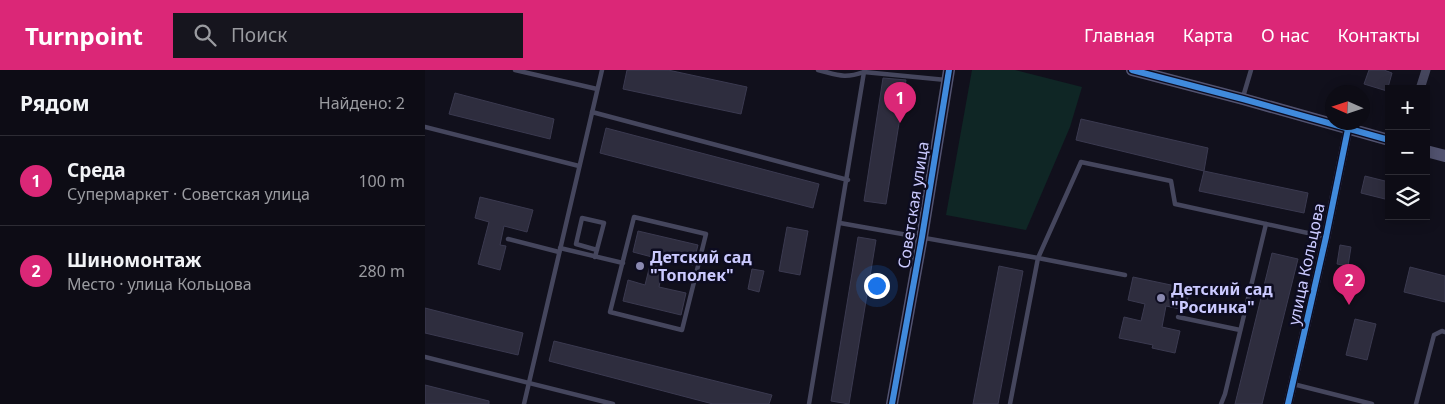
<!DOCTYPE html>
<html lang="ru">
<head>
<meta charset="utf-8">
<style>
	:root { --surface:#0d0c15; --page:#16151e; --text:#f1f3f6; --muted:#9a9ba0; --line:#2d2c34; --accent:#db2777 }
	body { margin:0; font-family:"Noto Sans",sans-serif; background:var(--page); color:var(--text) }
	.controls { position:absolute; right:15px; top:15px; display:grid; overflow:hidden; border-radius:0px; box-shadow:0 2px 12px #0003 }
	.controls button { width:45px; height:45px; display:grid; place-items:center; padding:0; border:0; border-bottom:1px solid var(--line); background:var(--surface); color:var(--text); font:25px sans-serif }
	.compass { position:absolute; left:900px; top:15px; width:45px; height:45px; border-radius:50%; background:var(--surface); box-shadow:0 2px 12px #0003; rotate:273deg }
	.you { position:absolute; left:451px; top:215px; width:18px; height:18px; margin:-12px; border:4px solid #fff; border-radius:50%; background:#1a73e8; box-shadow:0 0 0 8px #1a73e833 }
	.badge { display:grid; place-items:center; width:32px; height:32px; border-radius:50%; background:var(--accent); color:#fff; font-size:16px; font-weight:700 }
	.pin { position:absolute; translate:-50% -41px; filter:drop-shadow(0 1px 2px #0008) }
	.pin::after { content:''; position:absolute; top:26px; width:18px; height:15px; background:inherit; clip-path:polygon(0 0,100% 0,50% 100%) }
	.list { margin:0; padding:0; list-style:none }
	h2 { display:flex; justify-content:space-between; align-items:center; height:65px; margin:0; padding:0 20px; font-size:21px }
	h2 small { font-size:16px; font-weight:400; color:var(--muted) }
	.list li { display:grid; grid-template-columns:32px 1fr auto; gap:15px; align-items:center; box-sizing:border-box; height:90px; padding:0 20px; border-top:1px solid var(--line) }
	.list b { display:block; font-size:19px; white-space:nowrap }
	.list p { margin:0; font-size:16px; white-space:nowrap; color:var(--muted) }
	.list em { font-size:16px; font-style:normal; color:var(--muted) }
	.icon { flex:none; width:28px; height:28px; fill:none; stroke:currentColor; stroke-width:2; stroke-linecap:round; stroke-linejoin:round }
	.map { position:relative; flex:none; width:1020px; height:334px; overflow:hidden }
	header { display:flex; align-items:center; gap:30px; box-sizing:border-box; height:70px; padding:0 25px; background:var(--accent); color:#fff }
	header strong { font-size:24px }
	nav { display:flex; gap:28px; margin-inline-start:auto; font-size:18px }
	.search { width:350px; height:45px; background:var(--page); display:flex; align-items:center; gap:12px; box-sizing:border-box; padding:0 18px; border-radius:0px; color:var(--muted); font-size:19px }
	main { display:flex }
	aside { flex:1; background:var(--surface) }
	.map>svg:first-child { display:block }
	.green { fill:#0f2625 }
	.building { fill:#2e2d3e; stroke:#3b3a50 }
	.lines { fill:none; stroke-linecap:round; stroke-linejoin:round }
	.lane { stroke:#45465d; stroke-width:4.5 }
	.street { stroke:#45465d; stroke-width:9 }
	.secondary { stroke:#525370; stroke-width:12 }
	.cycleway-casing { stroke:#0d0c20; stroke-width:9 }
	.cycleway { stroke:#408adc; stroke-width:6 }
	.poi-dot { fill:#8a89b0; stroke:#0d0c20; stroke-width:2 }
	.labels { text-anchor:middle; stroke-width:5; stroke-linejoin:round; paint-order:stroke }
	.street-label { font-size:16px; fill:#cbcaff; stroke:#0d0c20 }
	.poi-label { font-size:16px; font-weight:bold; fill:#cbcaff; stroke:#0d0c20; text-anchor:start }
</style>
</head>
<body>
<header>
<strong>Turnpoint</strong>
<div class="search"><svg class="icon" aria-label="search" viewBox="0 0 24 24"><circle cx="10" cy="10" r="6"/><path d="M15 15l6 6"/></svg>Поиск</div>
<nav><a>Главная</a><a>Карта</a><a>О нас</a><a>Контакты</a></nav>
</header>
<main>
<aside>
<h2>Рядом<small>Найдено: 2</small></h2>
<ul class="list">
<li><span class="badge">1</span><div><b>Среда</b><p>Супермаркет · Советская улица</p></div><em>100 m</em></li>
<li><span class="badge">2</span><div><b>Шиномонтаж</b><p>Место · улица Кольцова</p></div><em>280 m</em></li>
</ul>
</aside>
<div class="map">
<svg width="1020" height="334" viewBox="0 0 1020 334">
	<rect width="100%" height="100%" fill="#11101c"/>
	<path class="green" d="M547,0H590L657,17L645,57L601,160L521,145Z"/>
	<g class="building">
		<path d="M202,0H243L322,17L316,44L198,19Z"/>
		<path d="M944,0H959L967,3L962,21L939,14Z"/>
		<path d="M458,8L481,10L461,134L439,131Z"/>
		<path d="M30,23L129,49L125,69L24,44Z"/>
		<path d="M656,49L783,78L779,101L651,70Z"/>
		<path d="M181,58L394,114L388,138L175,83Z"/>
		<path d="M779,101L883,123L879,143L774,121Z"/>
		<path d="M940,106L964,112V130L936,123Z"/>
		<path d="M55,127L108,140L102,162L79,156L75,175L81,176L75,200L53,194L64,152L50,148Z"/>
		<path d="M362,157L383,161L375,205L354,201Z"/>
		<path d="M213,161L273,175L268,195L240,189L234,217L261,223L256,245L198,231L203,210L220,215L227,187L208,182Z"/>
		<path d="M433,167L451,170L424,334L406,331Z"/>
		<path d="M915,175L926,177L923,196L912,194Z"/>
		<path d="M847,183L873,189L837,334H810Z"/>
		<path d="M574,196L598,201L573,334H548Z"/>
		<path d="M985,197L1020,206V232L979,222Z"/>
		<path d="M327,199L339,201L334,222L323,219Z"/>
		<path d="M708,207L765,219L760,240L741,236L737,257L755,261L750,283L727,278L728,275L694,268L699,247L716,251L720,234L703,230Z"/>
		<path d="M0,238L98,263L93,285L0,263Z"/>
		<path d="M930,249L951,254L942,290L921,285Z"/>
		<path d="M129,271L347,325L344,334H288L124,291Z"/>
		<path d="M0,315L64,331V334H0Z"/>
	</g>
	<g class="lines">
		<g class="lane">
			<path d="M90,0L172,19"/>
			<path d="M393,0C413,5 419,9 439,2"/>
			<path d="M818,27L826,0"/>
			<path d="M167,42L423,110"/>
			<path d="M0,57L154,96"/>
			<path d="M209,147L281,164L257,260L185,242Z"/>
			<path d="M415,153L613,188L585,334"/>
			<path d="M83,169L134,182"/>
			<path d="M135,178L198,193"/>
			<path d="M170,187L179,153L157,148L151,174L172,180"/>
			<path d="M700,205L613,188L656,92L746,111L750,134L901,167"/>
			<path d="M753,247L815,260"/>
			<path d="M0,287L188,334"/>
			<path d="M868,314L947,334"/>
			<path d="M99,334L177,0"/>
			<path d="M384,334L439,2L521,10"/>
			<path d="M796,334L800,324L841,154"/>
			<path d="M991,334L1009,265L1017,261L1020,262"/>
		</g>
		<g class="street">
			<path d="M995,19L1001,0"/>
			<path d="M863,334L901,167L923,59"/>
		</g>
		<g class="secondary">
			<path d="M707,0L818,29L964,70"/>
			<path d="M1001,81L1020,86"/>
			<path d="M467,334L497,167L524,0"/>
		</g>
		<defs>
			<g id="cycleway">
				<path d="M707,0L818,29L964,70"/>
				<path d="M467,334L497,167L524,0"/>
				<path d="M863,334L901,167L923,59"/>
			</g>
		</defs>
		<use href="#cycleway" class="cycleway-casing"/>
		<use href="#cycleway" class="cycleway"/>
	</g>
	<g class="poi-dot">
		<circle cx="215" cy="196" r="5"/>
		<circle cx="736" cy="228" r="5"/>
	</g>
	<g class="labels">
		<g class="street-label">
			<text transform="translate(488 135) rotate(-81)" y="6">Советская улица</text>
			<text transform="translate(881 194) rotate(-78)" y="6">улица Кольцова</text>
		</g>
		<g class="poi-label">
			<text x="225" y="193">Детский сад<tspan x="225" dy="18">"Тополек"</tspan></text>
			<text x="746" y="225">Детский сад<tspan x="746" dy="18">"Росинка"</tspan></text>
		</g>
	</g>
</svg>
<div class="controls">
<button>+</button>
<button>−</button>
<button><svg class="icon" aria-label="layers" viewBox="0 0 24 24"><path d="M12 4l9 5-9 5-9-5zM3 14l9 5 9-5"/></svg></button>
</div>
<svg class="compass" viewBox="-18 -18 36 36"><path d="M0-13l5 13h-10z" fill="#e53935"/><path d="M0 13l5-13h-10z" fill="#9a9ba0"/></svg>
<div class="you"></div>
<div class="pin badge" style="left:475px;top:53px">1</div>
<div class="pin badge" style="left:924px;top:235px">2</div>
</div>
</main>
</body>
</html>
